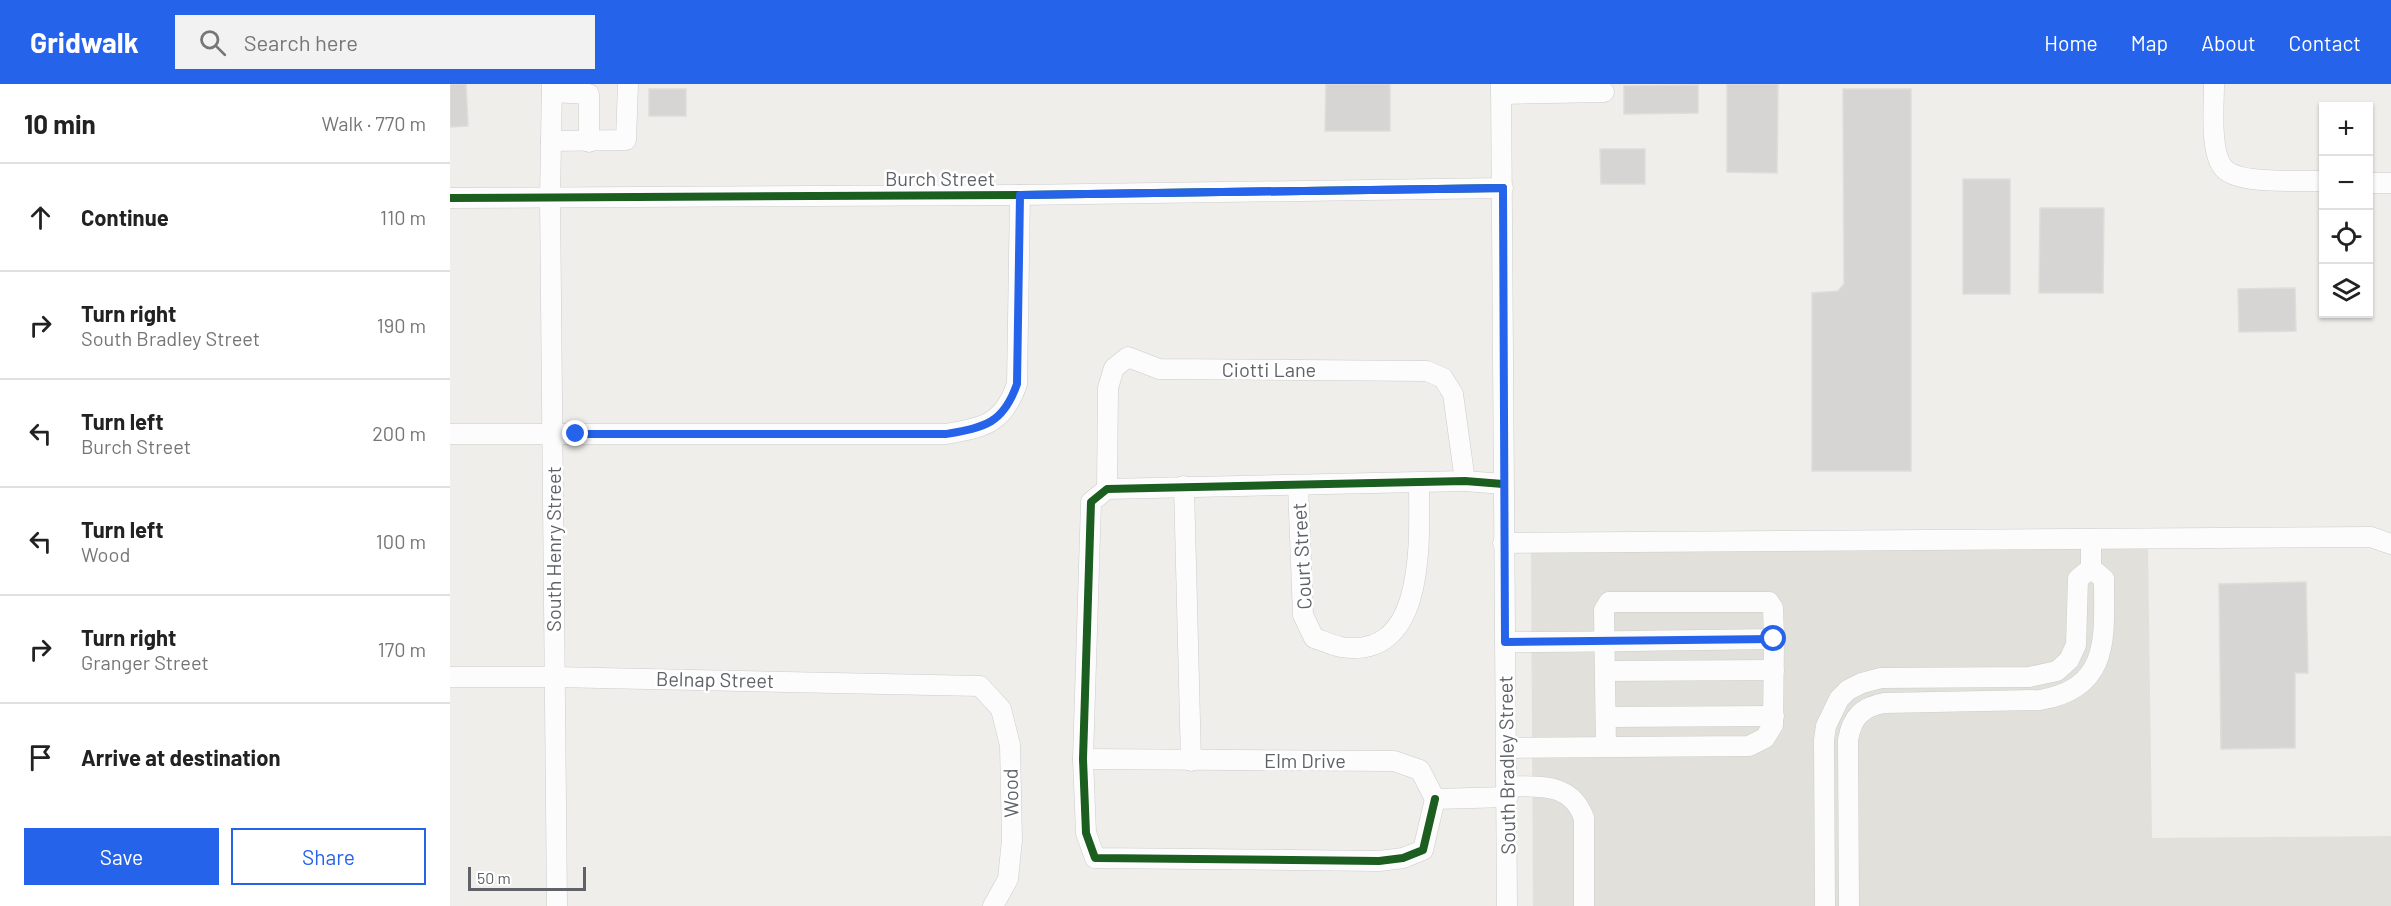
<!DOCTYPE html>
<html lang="en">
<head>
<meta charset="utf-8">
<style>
	:root { --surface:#fff; --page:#f2f2f2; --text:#222; --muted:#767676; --line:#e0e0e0; --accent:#2563eb }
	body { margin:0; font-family:Barlow,sans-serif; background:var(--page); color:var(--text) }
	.controls { position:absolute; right:18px; top:18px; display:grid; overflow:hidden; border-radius:0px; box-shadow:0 2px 4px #0004 }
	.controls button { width:54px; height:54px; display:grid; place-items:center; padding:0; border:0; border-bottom:2px solid var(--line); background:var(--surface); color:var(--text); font:30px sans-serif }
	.scale { position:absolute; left:18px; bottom:15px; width:118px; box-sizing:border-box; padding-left:6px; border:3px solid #5f6368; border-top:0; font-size:16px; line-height:21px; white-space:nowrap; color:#5f6368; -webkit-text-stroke:4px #fff; paint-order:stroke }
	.stop { position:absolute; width:18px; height:18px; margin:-14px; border:4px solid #2563eb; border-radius:50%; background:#fff }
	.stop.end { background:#2563eb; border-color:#fff; box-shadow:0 2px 6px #0008 }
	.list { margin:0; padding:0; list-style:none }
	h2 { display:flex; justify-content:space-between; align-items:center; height:78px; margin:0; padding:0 24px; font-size:26px }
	h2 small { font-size:20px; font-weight:400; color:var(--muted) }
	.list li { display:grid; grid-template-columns:39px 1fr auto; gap:18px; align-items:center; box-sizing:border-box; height:108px; padding:0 24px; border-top:2px solid var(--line) }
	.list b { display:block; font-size:22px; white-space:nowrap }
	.list p { margin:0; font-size:20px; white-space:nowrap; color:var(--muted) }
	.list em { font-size:20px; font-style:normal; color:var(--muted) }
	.actions { display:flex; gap:12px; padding:18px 24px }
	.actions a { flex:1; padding:14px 0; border:2px solid var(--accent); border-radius:0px; text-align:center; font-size:21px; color:var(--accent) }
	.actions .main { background:var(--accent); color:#fff }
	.icon { flex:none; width:33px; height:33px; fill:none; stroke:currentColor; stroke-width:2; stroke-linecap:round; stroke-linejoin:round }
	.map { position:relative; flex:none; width:1941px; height:822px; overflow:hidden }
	header { display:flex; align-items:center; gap:36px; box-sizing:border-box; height:84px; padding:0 30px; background:var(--accent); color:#fff }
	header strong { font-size:28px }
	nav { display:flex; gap:33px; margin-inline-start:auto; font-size:21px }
	.search { width:420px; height:54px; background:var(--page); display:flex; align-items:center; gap:15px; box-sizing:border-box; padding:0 21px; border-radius:0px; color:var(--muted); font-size:22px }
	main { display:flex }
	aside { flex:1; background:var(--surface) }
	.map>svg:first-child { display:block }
	.education { fill:#e2e0da }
	.building { fill:#d6d5d3; stroke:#deddd9; stroke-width:1.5 }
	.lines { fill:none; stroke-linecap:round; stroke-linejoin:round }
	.minor-casing { stroke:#cbcccc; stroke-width:21 }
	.minor { stroke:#fdfcfc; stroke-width:20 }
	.cycleway-casing { stroke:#fff; stroke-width:11 }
	.cycleway { stroke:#1b5e20; stroke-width:8 }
	.route { stroke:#2563eb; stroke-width:8 }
	.labels { text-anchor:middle; stroke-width:5; stroke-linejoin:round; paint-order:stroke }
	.street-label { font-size:20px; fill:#5f6368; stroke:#fff }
</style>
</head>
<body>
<header>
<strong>Gridwalk</strong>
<div class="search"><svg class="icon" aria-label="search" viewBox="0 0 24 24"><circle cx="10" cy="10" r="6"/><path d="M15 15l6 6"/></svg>Search here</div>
<nav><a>Home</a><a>Map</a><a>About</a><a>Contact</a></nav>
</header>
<main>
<aside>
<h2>10 min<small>Walk · 770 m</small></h2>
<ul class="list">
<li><svg class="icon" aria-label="ahead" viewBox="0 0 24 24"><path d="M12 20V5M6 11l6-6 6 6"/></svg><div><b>Continue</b></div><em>110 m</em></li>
<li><svg class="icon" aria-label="right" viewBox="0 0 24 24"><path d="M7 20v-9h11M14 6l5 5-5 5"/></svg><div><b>Turn right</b><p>South Bradley Street</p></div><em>190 m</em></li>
<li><svg class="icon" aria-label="left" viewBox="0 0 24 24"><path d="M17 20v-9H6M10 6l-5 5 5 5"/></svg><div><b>Turn left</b><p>Burch Street</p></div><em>200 m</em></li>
<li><svg class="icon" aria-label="left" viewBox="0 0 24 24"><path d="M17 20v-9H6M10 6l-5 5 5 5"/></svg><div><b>Turn left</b><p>Wood</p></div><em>100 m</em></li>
<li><svg class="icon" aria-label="right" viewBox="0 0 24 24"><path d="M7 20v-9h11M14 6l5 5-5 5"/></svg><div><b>Turn right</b><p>Granger Street</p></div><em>170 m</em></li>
<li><svg class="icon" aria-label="arrive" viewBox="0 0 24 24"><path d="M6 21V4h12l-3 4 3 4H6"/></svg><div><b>Arrive at destination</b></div></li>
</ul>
<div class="actions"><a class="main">Save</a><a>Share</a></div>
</aside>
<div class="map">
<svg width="1941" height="822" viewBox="0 0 1941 822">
	<rect width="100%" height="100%" fill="#efeeea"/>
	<path class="education" d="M1698,463L1702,754L1941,752V822H1083L1081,469Z"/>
	<g class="building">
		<path d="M0,0H16L18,42L0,43Z"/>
		<path d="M876,0H940V47H875Z"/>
		<path d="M1277,0H1328L1327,89L1277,88Z"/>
		<path d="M1248,1V29L1174,30V2Z"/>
		<rect x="199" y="5" width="37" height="27"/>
		<path d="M1393,5H1461V387H1362V209L1388,207L1394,200Z"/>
		<path d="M1150,65H1195V100H1151Z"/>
		<rect x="1513" y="95" width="47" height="115"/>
		<path d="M1590,124H1654L1653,209H1589Z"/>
		<path d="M1845,204L1846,247L1789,248L1788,205Z"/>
		<path d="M1856,498L1858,589H1845V664L1771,665L1769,500Z"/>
	</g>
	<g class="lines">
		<defs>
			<g id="minor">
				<path d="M102,0L100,114L107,822"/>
				<path d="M1051,0L1057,822"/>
				<path d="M1764,0C1764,21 1760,65 1772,82C1784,102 1851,96 1874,97"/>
				<path d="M102,8L139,10V58"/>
				<path d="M1051,10L1154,8"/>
				<path d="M101,57L176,56L178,0"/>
				<path d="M1918,99H1941"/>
				<path d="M0,114L570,111L1053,104"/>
				<path d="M0,350H496C535,343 553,340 567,300L570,111"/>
				<path d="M848,401L853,531L864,554C873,557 882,561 891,563C978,577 969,452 969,399"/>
				<path d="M734,402L741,677"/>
				<path d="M657,405L658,304L664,284L678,273L709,285L977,287L993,294L1003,310L1015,397"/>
				<path d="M1053,459L1921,453L1941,460"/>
				<path d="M1055,558C1145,558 1234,556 1324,555L1323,524L1319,518H1159L1154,526L1156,663"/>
				<path d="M1156,587L1324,586"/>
				<path d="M0,593H104L530,602L551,625L560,661L562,756L558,795L543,822"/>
				<path d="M1156,633L1324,632"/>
				<path d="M1057,664L1299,662L1315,654L1323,641L1324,555"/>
				<path d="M633,675L944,677L970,686L985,715L1058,713"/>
				<path d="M1058,702C1090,703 1121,698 1134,734V822"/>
				<path d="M985,715L973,766L953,774L929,777L645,774L636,749L633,675L641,418L657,405L1015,397L1053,400"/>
				<path d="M1375,822L1374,656L1376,642L1389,615L1398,606L1412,599L1431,594L1579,593L1607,587L1619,576L1626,561L1628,495L1641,484V455"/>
				<path d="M1399,822L1398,656C1402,633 1412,623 1434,619L1590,616C1661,604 1654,553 1654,495L1641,484"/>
			</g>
		</defs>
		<use href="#minor" class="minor-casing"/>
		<use href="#minor" class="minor"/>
		<defs>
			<g id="cycleway">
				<path d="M0,114L570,111L1053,104"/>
				<path d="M985,715L973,766L953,774L929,777L645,774L636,749L633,675L641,418L657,405L1015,397L1053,400"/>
			</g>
		</defs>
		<use href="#cycleway" class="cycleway-casing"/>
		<use href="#cycleway" class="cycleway"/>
	</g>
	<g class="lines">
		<path class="route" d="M126,350H496C535,343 553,340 567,300L570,111L1053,104L1055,558L1324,555"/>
	</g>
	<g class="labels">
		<g class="street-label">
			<text x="490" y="102">Burch Street</text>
			<text x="819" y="293">Ciotti Lane</text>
			<text transform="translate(104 465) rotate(-90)" y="7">South Henry Street</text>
			<text transform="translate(852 472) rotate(-93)" y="7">Court Street</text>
			<text transform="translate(265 596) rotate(1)" y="7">Belnap Street</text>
			<text x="855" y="684">Elm Drive</text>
			<text transform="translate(1057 681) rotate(-91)" y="7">South Bradley Street</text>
			<text transform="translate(561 709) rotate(-91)" y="7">Wood</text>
		</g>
	</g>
</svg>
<div class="controls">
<button>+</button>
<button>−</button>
<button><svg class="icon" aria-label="locate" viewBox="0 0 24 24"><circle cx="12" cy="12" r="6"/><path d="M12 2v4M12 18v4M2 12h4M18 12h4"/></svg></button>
<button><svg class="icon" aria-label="layers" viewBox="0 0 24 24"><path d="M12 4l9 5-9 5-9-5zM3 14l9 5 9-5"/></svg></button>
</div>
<div class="scale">50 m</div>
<div class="stop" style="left:1324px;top:555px"></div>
<div class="stop end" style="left:126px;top:350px"></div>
</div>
</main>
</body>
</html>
